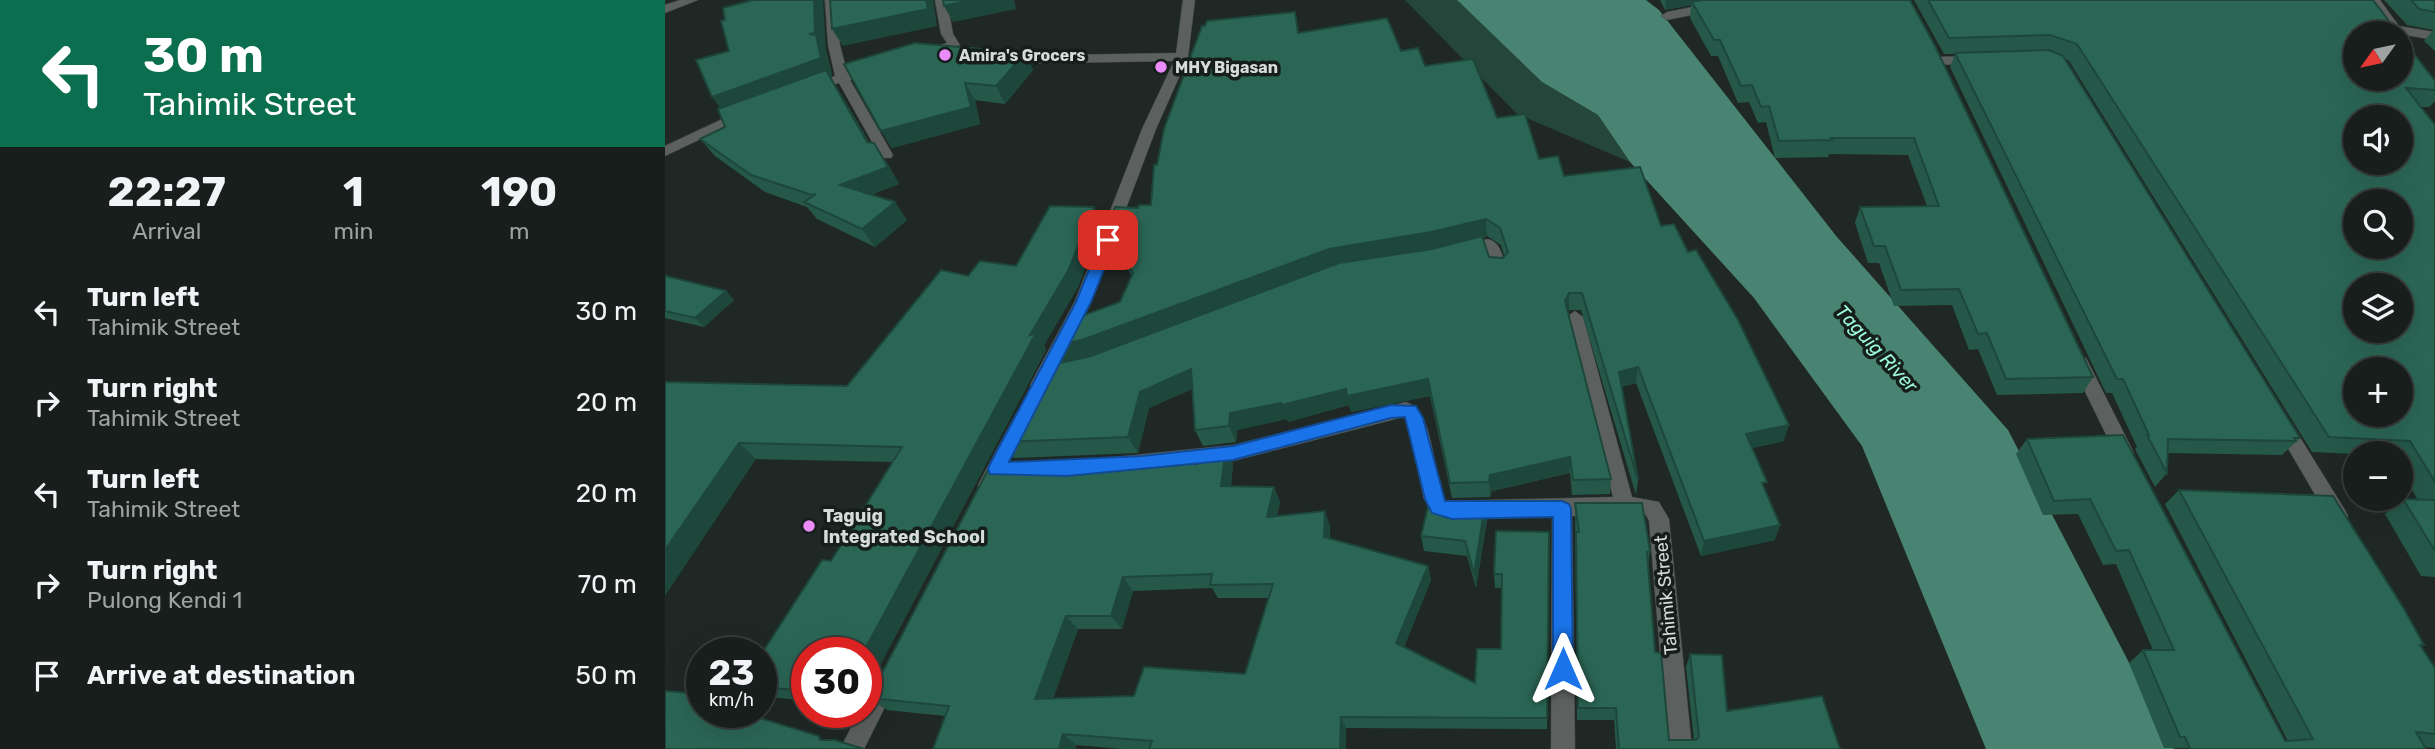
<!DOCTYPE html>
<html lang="en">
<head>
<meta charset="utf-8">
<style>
	:root { --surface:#171e1c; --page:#242b29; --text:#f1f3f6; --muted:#9ea2a3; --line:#363c3b }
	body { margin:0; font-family:Rubik,sans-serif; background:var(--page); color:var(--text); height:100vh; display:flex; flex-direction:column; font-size:26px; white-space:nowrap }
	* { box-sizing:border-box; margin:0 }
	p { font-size:23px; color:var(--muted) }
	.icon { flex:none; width:38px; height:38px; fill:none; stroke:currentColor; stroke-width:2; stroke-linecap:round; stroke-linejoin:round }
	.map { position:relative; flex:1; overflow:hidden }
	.panel { display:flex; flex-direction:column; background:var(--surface); width:665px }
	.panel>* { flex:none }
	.banner { background:#0b6e4f; color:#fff; overflow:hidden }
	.needle { width:46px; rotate:237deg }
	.tools { position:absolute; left:1678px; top:21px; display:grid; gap:14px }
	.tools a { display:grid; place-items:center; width:70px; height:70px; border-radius:50%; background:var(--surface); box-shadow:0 7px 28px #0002,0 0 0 2px var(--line); font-size:35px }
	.speed { position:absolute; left:21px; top:637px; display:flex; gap:14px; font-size:35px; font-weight:700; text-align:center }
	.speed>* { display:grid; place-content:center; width:91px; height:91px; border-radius:50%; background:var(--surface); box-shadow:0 7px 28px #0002,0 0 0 2px var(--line); line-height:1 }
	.speed small { font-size:18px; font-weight:400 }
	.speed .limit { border:10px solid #d22; background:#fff; color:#111 }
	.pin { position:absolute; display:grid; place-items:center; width:60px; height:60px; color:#fff; margin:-30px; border-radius:14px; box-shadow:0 4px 10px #0006 }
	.me { position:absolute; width:77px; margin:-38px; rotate:0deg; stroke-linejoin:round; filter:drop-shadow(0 0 5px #0008) }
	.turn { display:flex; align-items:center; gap:24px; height:147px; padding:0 28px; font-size:32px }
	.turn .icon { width:91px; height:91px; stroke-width:2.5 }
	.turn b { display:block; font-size:49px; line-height:60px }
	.eta { display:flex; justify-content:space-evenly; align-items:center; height:119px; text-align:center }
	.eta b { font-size:42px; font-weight:700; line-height:49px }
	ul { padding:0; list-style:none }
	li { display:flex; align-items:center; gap:21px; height:91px; padding:0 28px }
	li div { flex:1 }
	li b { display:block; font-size:26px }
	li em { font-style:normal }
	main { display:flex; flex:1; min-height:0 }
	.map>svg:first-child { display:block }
	.green { fill:#24463b }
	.water { fill:#498371 }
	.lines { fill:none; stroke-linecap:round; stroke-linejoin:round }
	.minor-casing { stroke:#3c4542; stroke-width:1 }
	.minor { fill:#5c605f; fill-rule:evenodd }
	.wall { fill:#255849; fill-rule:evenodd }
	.shaded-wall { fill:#1e473c }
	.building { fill:#2b6655; stroke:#1e473c; stroke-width:2; fill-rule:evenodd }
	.route { fill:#1a73e8; stroke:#114b97; stroke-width:2 }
	.poi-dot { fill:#ec8cfb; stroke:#161e1b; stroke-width:2.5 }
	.labels { text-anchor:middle; stroke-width:7; stroke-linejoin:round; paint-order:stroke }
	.far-poi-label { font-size:16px; font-weight:bold; fill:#d6dcda; stroke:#161e1b; text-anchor:start }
	.poi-label { font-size:18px; font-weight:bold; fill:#d6dcda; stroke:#161e1b; text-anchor:start }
	.street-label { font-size:18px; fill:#d6dcda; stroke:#161e1b }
	.water-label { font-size:19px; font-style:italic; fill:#9df9dc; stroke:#161e1b }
</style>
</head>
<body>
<main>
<section class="panel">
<div class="banner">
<div class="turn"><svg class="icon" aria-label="left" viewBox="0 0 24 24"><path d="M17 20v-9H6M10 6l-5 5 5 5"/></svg><div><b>30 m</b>Tahimik Street</div></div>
</div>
<div class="eta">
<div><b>22:27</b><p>Arrival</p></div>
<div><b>1</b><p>min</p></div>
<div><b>190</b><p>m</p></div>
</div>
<ul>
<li><svg class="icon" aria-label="left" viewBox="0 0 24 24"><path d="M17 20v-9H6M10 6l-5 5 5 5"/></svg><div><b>Turn left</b><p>Tahimik Street</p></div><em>30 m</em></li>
<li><svg class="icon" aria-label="right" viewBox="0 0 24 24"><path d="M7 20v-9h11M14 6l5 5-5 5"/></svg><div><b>Turn right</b><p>Tahimik Street</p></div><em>20 m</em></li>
<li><svg class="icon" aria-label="left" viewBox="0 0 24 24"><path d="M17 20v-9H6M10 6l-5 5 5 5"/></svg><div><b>Turn left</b><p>Tahimik Street</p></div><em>20 m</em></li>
<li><svg class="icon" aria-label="right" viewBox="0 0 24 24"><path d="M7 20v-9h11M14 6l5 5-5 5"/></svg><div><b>Turn right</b><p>Pulong Kendi 1</p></div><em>70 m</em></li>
<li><svg class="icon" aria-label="arrive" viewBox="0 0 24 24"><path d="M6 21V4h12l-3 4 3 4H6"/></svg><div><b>Arrive at destination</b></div><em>50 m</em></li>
</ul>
</section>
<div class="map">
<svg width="1770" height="749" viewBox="0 0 1770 749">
	<rect width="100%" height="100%" fill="#1f2825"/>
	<path class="green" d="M740 0H792L877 82 933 115 965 162 852 114Z"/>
	<path class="water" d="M792 0H981L994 10 1172 237 1343 430 1509 749H1321L1197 446 1089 298 965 162 933 115 877 82Z"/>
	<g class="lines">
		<g class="minor-casing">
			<path id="minor" d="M15 0H33L0 13V5Z
				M160 0H172L175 45 182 72 207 65 214 69 185 80 228 155 226 158H216L174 83 147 91 140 87 170 76 163 45Z
				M270 0H282L288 34 295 45 261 57 256 56V50L282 43 276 34Z
				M518 0H530L523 57 491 129 426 301 380 390H368L365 385 410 301 477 129 509 61 339 64 333 60 339 56 511 53Z
				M1063 0H1087L1081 4 1002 20 996 16 1002 12Z
				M1703 0H1715L1734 26 1770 32V40L1727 33Z
				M1311 56 1316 57V63L1273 65 1267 61 1273 57Z
				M79 109 84 110V116L0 156V146Z
				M823 239C836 242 837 256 841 268L839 272H827L820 250 799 255 791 250 793 246Z
				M910 311 918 317 967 497 994 502 1004 519 1027 749H1003L984 521 981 515 907 516 910 749H886L887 516 787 519 767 513 759 499 742 421 738 417 568 461 450 473 443 471 441 465 443 459 450 457 568 445 741 402C771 412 766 475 781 501L948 497 902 317Z
				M1415 356 1421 358 1467 449 1469 454 1467 459 1460 462 1453 459 1406 363 1409 358Z
				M1617 416 1623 418 1680 510 1683 516 1680 522 1673 525 1666 522 1611 428 1608 423 1611 418Z
				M352 421 358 423 361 428 330 491 323 493 316 491 313 485 316 479 346 423Z
				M222 670 230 673 233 681 199 749H175L194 712H201V698L214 673Z"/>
		</g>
		<use href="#minor" class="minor"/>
	</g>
	<path class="wall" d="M995 0H1245L1428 377 1418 393 1332 395 1313 349 1304 350 1287 305 1229 306 1214 263H1203L1190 223 1195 207 1262 206 1243 155 1164 154 1163 157 1110 158 1101 122 1093 123 1084 102 1073 103 1053 56H1046L1025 18 1026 5 1000 10Z
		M1249 0H1708L1770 81V101L1764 107H1756L1770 125V577L1756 576 1720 514 1738 499 1753 500 1736 472V453H1690V454L1647 452 1404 61 1400 59 1635 438 1617 455 1503 453 1502 473 1490 487 1470 449 1472 447 1447 393H1441L1285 67 1290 54H1279Z
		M1719 0H1770V51L1759 41 1768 30 1742 25Z
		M60 20 161 50 167 75 165 76 204 142 221 161 234 184 206 195 242 220 210 247 152 219 142 207 100 192 50 156 35 139 60 127 56 108 47 97 64 51Z
		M634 33 736 51 760 66 832 118 874 159 899 176 996 226 1023 252 1119 441 1087 448 1100 489 1110 540 1036 556 971 383 957 387 973 480 971 495 916 310H904L903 312 946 479 945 494 907 495 905 473 827 491 825 497 787 498 765 396 686 412 684 405 623 422 622 419 572 430 571 442 538 446 530 430 527 389 484 408 473 453 349 458 337 442 398 362 388 346 455 302 467 276 449 248 441 231 473 208 486 205 492 165ZM822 236 836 245 839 256 838 258 824 257 818 238Z
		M360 53 368 70 340 104 310 100 315 124 227 148 216 131 179 64Z
		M429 207 437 224 413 287 379 345 381 350 201 692V653H142V701L96 696V655L166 561 228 462 91 459 0 382 182 386 303 276 351 266Z
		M0 276 61 291 69 300 39 327 0 318Z
		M1458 435 1620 741H1623L1500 504 1514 490 1759 645 1756 646 1770 668V748L1759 747 1761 749 1499 748 1464 663 1478 650H1488L1451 564 1438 565 1413 514 1378 515 1351 454 1362 439Z
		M561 448 568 464 566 486 609 487 615 502 612 516 665 526V538L763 566 766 580 739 647 810 683 836 649 837 588H830L829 574 884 532 882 729 681 728V749H459L411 745 410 749H268L280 716 222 710 204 698 458 459 461 464H532ZM547 588 553 598H604L580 674 469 696 388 698 413 629H457L468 591Z
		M910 503 985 551 983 565 990 652 1004 740H1029L1021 667 1025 654 1062 711 1175 749H951L949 720H912Z
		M820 505 822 521 811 588 802 556 759 551 756 536Z"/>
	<path class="shaded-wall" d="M149 0H158L161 50 167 75 165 76 214 159 61 115 47 97Z
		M261 0H268L272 26 178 46 167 29Z
		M305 0H349L351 9 288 22 279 6Z
		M1001 0H1050L1027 2 1026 5 1000 10Z
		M360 53 368 70 340 104 331 86Z
		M300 83 310 100 315 124 227 148 216 131Z
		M209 143 221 161 234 184 187 202 175 185Z
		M230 202 242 220 210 247 197 229Z
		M429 207 437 224 413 287 379 345 381 350 201 692V653H198L365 335Z
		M821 219 822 236 768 249 426 356 398 362 388 346 664 249Z
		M61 291 69 300 39 327 30 318Z
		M904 293V310L899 318 900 301Z
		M973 367 971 383 953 388 954 372Z
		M526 369 534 386 484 408 473 453 463 437 475 392Z
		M763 379 765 396 686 412 684 405 623 422 622 419 572 430 571 442 564 426 565 413 681 389Z
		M1124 425 1119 441 1077 450 1081 434Z
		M74 443 91 459 0 596V550Z
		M561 448 568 464 564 501 556 486Z
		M905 457V473L827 491 825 497 824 482 825 475Z
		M609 487 615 502 609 531 602 517Z
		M820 505 822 521 811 588 809 574Z
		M660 511 665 526 664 551 659 537Z
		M1115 525 1110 540 1036 556 1039 541Z
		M763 566 766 580 735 656 731 643Z
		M458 577 468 591 457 629 446 616Z
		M401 616 413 629 384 711 370 699Z
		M676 717 681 728V749H675Z
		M398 734 411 745 410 749H394Z"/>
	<path class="building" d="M88 0H149L150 33 144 34 151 35 156 58 47 97 31 60 64 51 56 21 60 20 58 8Z
		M165 0H261L263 9 167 29Z
		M278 0H305L279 6Z
		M1037 0H1245L1270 46 1428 377 1341 379 1322 333 1313 334 1294 289 1236 290 1220 246H1209L1195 207 1274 206 1249 138H1166L1167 140 1114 141 1104 106 1096 107 1087 85 1076 86 1055 40H1049L1027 2Z
		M1263 0H1708L1733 33H1690V79H1736V37L1770 81V90L1741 88 1770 125V482L1745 441 1664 437 1412 44 1385 35 1284 38ZM1690 117H1736V163H1690ZM1690 201H1736V247H1690ZM1690 285H1736V331H1690ZM1690 369H1736V415H1690Z
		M1746 0H1770V12L1754 9Z
		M630 12 633 33 722 18 736 51 753 48 760 66 808 59 832 118 860 114 874 159 893 156 899 176 975 167 996 226 1009 224 1023 252 1031 250 1073 320 1124 425 1081 434 1102 482 1097 483 1115 525 1039 541 973 367 954 372 973 480 917 293H904L900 301 946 479 908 480 905 457 825 475 824 482 785 483 763 379 682 396 681 389 617 405 616 403 565 413 564 426 530 430 526 369 475 392 463 437 337 442 377 367 426 356 674 263 767 249 817 236 824 257 838 258 843 252 835 228 821 219 766 232 664 249 417 340 388 346 400 322 455 302 468 273 441 231 450 207 473 208 474 205H486L489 165H492L499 129 537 26H540L542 21Z
		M250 43 360 53 331 86 300 83 306 107 216 131 179 64Z
		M1384 50 1398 56 1635 438H1629L1631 441 1503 439 1502 473 1482 435H1484L1458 379H1452L1290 53Z
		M161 70 202 142 209 143 223 167 175 185 230 202 197 229 139 202 151 194 147 195 86 175 35 139 60 127 53 109Z
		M385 206 429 207 403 271 365 335 371 333 198 653H142V691L96 687V655L157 560 166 561 237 447 74 443 0 550V382L182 386 276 270 303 276 315 261 351 266Z
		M0 276H1L61 291 30 318 0 311Z
		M1458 435 1620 741 1648 739 1514 490 1668 496 1739 609 1759 645H1755L1770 668V734L1751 732 1761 749H1525L1520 737H1515L1478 650H1509L1464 550 1451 551 1425 499 1389 501 1362 439Z
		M561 448 556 486 609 487 602 517 660 511 659 537 763 566 731 643 810 683 812 649H836L837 574H829L831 531 884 532 882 718 676 717 675 749H484L487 741 398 734 394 749H268L284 706 204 698 326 464 458 459 456 464H532L531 451ZM547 574 545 585 608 584 580 674 479 667 469 696 370 699 401 616H446L458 577Z
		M1738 499 1770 500V551Z
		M910 503H977L985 551 982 552 990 652 996 653 1004 740H1031L1034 737 1025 654 1057 655 1062 711 1157 696 1175 749H954L951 708H913L911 532H914Z
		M820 505 809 574 800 541 756 536 763 507 792 510 791 506Z
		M0 691 35 694 34 700 37 701V712H75L154 736 155 740H170L199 749H0Z"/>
	<path class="route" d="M443 235 451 240 426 302 344 462 477 456 568 446 726 405 751 406 758 418 780 501H897L904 504 906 509 908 669 905 676 898 679 891 676 888 669V517L787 519 767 513 760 499 740 417 726 418 568 460 402 476 325 474 323 469 325 464 411 302 436 240Z"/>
	<g class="poi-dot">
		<circle cx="280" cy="55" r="7"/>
		<circle cx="496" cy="67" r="7"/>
		<circle cx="144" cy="526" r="7"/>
	</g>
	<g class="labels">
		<g class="far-poi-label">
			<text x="294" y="61">Amira's Grocers</text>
			<text x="510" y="73">MHY Bigasan</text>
		</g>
		<g class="poi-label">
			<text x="158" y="522">Taguig<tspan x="158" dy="21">Integrated School</tspan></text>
		</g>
		<g class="street-label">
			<text transform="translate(1001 595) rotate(-95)" y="6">Tahimik Street</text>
		</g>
		<g class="water-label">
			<text transform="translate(1212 348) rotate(47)" y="7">Taguig River</text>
		</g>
	</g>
</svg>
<div class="tools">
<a><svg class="needle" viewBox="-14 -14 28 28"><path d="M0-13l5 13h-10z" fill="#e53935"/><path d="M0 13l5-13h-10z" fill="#9ea2a3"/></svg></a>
<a><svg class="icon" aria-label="sound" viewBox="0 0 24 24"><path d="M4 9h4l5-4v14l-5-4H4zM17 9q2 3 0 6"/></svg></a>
<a><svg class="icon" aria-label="search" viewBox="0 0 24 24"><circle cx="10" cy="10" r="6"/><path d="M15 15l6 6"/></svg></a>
<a><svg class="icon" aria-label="layers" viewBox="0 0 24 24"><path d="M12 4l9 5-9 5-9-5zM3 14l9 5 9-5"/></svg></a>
<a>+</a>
<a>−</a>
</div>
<div class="speed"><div>23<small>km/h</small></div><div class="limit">30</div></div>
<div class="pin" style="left:443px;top:240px;background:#d93025"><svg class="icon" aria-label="arrive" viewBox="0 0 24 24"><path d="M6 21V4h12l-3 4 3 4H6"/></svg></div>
<svg class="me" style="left:898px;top:669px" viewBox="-20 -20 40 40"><path d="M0-17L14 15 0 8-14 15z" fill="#1a73e8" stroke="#fff" stroke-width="4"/></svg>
</div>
</main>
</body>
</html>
